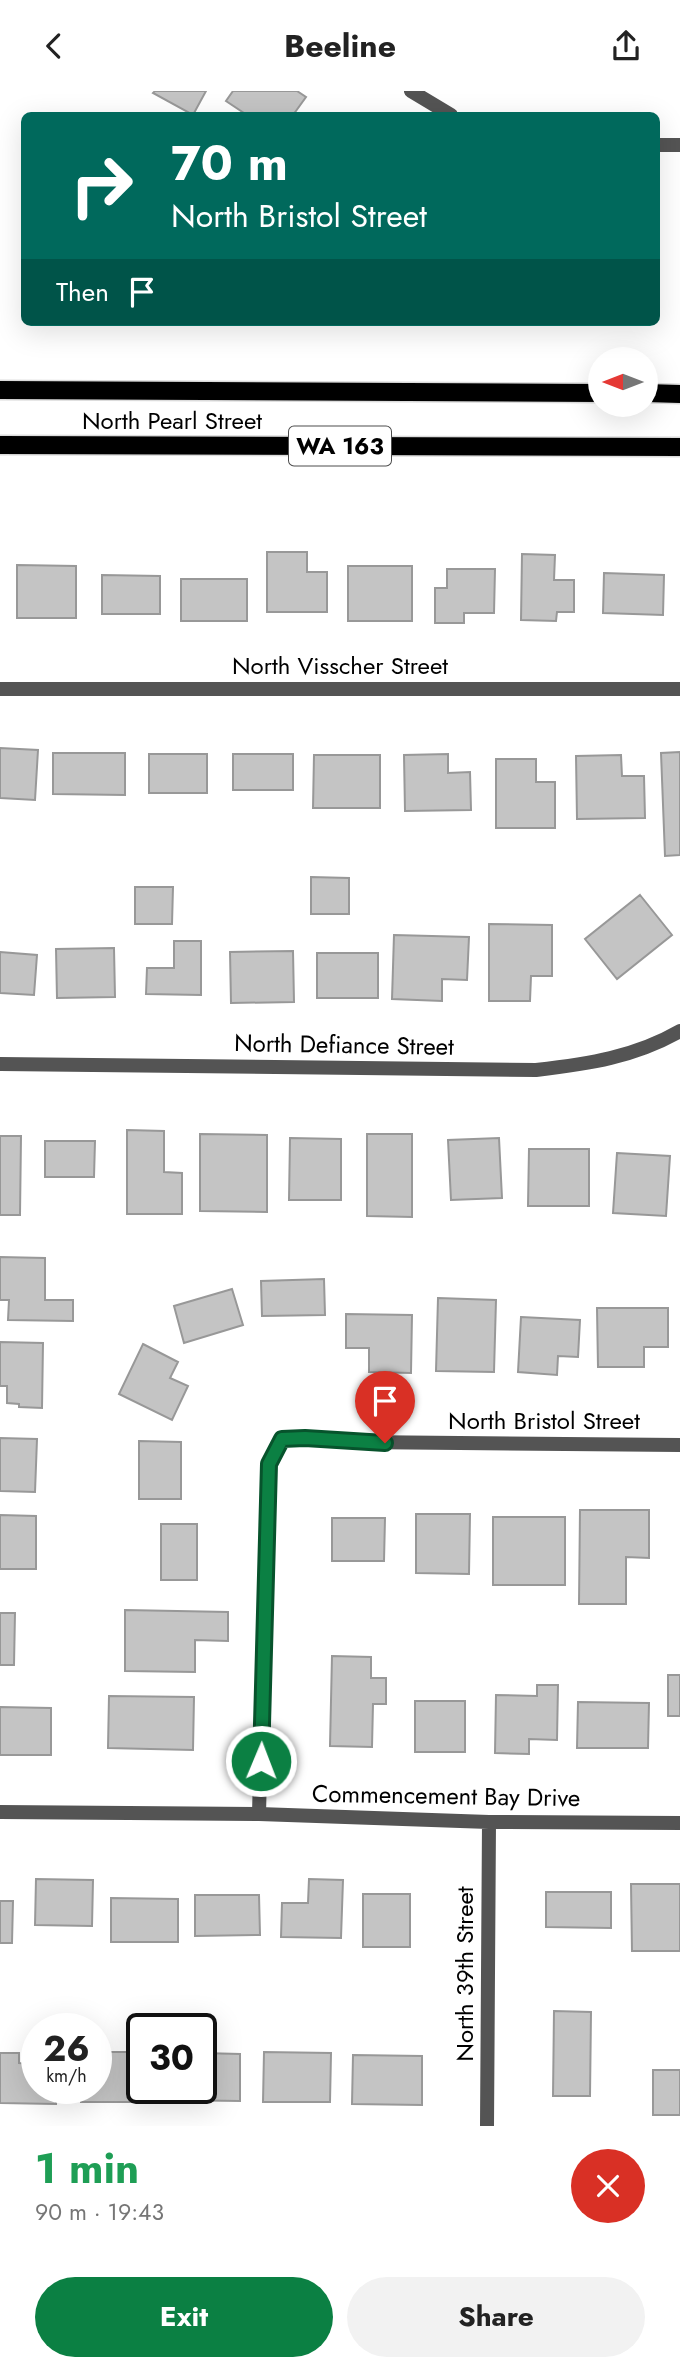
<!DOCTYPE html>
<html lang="en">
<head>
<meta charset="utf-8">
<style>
	:root { --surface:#fff; --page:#f2f2f2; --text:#222; --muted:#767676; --accent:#0b8043 }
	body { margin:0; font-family:Jost,sans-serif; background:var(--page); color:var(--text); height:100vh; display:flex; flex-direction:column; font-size:26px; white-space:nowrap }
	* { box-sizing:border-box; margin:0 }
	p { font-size:23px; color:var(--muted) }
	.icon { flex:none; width:38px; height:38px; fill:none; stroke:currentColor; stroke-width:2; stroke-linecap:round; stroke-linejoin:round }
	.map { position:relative; height:2035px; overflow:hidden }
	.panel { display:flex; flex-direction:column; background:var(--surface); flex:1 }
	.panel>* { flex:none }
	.guide { position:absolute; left:21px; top:21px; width:639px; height:214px; border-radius:10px; box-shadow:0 7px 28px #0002; background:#00695c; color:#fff; overflow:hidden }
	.needle { width:46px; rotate:270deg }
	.buttons { position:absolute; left:588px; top:256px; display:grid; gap:14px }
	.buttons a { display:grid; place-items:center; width:70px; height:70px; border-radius:50%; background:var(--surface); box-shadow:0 7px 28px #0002; font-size:35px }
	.speed { position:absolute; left:21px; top:1922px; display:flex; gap:14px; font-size:35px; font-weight:700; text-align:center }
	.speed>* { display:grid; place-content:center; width:91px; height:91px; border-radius:50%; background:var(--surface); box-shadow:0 7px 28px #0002; line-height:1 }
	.speed small { font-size:18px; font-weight:400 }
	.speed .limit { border:4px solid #111; border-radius:10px; background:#fff; color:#111 }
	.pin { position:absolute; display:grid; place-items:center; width:60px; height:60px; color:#fff; margin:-72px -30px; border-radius:50% 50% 50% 0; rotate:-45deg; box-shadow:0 0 7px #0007 }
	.pin .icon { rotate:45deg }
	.me { position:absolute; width:77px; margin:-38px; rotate:1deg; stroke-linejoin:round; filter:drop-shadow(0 0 5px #0008) }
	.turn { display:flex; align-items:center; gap:24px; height:147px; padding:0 35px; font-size:32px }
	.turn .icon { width:91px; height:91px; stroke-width:2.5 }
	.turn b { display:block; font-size:49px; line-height:60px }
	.then { display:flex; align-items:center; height:66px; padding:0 35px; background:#0003; gap:14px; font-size:26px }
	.round { display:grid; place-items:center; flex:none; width:74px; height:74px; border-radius:37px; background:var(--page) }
	.summary { display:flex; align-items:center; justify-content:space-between; height:119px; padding:0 35px }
	h1 { font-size:42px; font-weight:700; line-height:52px; color:#1e9e55 }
	.cta { display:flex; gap:14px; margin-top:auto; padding:14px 35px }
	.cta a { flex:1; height:80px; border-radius:42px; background:var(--accent); color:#fff; font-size:28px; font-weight:700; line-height:80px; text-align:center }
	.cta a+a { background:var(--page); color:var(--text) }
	header { display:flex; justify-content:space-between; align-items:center; height:91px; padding:0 35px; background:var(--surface); font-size:32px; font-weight:700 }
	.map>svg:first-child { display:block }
	.building { fill:#c4c4c4; stroke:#989898; stroke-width:2 }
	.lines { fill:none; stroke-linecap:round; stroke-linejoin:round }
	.primary-casing { stroke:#dbdbdb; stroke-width:21 }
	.street { stroke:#545454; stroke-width:14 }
	.primary { stroke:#000; stroke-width:18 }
	.route-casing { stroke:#07532c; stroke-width:18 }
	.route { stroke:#0b8043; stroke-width:12 }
	.labels { text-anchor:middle; stroke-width:6; stroke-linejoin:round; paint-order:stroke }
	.shield { fill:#fff; stroke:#4c4c4c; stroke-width:2 }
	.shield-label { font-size:23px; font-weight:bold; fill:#000 }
	.street-label { font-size:24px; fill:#000; stroke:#fff }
</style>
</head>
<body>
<header><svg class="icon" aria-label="back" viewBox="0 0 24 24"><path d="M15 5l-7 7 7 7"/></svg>Beeline<svg class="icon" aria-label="share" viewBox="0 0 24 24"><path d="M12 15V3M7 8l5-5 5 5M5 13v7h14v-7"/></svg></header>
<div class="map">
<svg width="680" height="2035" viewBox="0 0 680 2035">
	<rect width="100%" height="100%" fill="#fff"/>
	<path class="building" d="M155 0H206L193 24 153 2Z
		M233 0H297L306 6 293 24H247L226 10Z
		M267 461H307V481H327V521H267Z
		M522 463 555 464 554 489H574V521H557L556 530 521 529Z
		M17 474 76 475V527H17Z
		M348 475H412V530H348Z
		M447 478H495L494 522H464V532H435V497H447Z
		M604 482 664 484 663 524 603 522Z
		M102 484 160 485V523H102Z
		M181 488H247V530H181Z
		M0 657 38 659 35 709 0 707Z
		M680 661V764L665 765 661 662Z
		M53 662H125V704L53 703Z
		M149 663H207V702H149Z
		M233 663H293V699H233Z
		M448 663V682L470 681 471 719 405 720 404 664Z
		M314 664H380V717H313Z
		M621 664 622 685H644L645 727 577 728 576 665Z
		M496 668H536V691H555V737H496Z
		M311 786 349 787V823H311Z
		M135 796H173L172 833H135Z
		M640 804 672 844 617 888 585 848Z
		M489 833 552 834V885H531L530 910H489Z
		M394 844 469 846 467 889 442 888V910L392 908Z
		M174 850H201V904L146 903 147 877H174Z
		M114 857 115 906 57 907 56 858Z
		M293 860 294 911 231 912 230 861Z
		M0 861 37 864 34 904 0 902Z
		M317 862H378V907H317Z
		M127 1039 164 1040V1081L182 1082V1123H127Z
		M200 1043 267 1044V1121L200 1120Z
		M367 1043H412V1126L367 1125Z
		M0 1045H21L20 1124H0Z
		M290 1047 341 1048V1109H289Z
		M499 1047 502 1107 451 1109 448 1049Z
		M45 1050H95L94 1086H45Z
		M529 1058H589V1115H528Z
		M617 1062 670 1065 666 1125 613 1122Z
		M0 1166 45 1167V1209H73V1230L8 1229 9 1209H0Z
		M324 1188 325 1224 262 1225 261 1190Z
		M232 1198 243 1234 184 1252 174 1215Z
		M438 1207 496 1209 494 1281 436 1280Z
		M597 1217H668V1256H644V1276H598Z
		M346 1223 412 1224 411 1282 369 1281V1257H346Z
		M521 1226 580 1229 578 1266 558 1265 557 1284 518 1281Z
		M0 1251 43 1252 42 1317 19 1316V1313L7 1312V1295H0Z
		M143 1253 178 1271 170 1287 188 1295 172 1329 119 1303Z
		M0 1347 37 1348 35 1401 0 1400Z
		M139 1350 181 1351V1408H139Z
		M580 1419H649V1467L626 1466V1513H579Z
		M416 1423H470L469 1483 416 1482Z
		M0 1424 36 1425V1478H0Z
		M493 1426H565V1494H493Z
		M332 1427H385L384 1470H332Z
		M161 1433H197V1489H161Z
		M125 1519 228 1521V1550L195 1549V1581L125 1580Z
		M0 1522H15L14 1574H0Z
		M332 1565 371 1566V1587H386V1613H373L372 1656 330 1655Z
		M668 1584H680V1625H668Z
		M537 1594H558L557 1649 529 1648V1663L495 1662 496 1604 537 1605Z
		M109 1605 194 1606 193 1659 108 1657Z
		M415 1610H465V1661H415Z
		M578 1611 649 1612 648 1657H577Z
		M0 1616 51 1617V1664H0Z
		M36 1788 93 1789 92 1835 35 1834Z
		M309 1788 343 1789 341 1847 281 1846 282 1812H308Z
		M631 1793H680V1860H632Z
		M546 1801H611V1837L546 1836Z
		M363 1803H410V1856H363Z
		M195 1804H259L260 1844 195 1845Z
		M111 1807 178 1808V1851H111Z
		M0 1810H13L12 1852H0Z
		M554 1920 591 1921 590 2005H553Z
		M96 1961H142V1997H148L147 2011H81V1997H96Z
		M264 1961 331 1962 330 2011H263Z
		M0 1962H19V1972L37 1973V1997H56V2013L0 2012Z
		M201 1962 240 1963V2010L167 2009V1997H201Z
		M353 1964 422 1965V2014L352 2013Z
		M653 1979H680V2024H653Z"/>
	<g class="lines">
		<g class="primary-casing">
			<path id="primary" d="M0 299 600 302
				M646 302 680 303
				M0 354 680 356"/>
		</g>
		<path class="street" d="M411 0 451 24
			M656 54H680
			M0 598H680
			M0 973 536 979C588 973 635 966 680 940
			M0 1721 259 1723 489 1731 680 1732
			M259 1723 267 1404 269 1373 282 1348 305 1347 358 1351 680 1354
			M487 2035 489 1731"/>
		<use href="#primary" class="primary"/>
	</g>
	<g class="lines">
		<g class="route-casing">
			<path id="route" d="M261 1670 269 1373 282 1348 305 1347 385 1352"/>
		</g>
		<use href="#route" class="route"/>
	</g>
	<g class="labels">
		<rect class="shield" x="289" y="335.5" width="102" height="39" rx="5"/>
		<g class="shield-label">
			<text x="340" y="363">WA 163</text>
		</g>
		<g class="street-label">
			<text x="172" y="338">North Pearl Street</text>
			<text x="340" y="583">North Visscher Street</text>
			<text transform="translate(344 954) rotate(1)" y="8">North Defiance Street</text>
			<text x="544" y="1338">North Bristol Street</text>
			<text transform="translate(446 1705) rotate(1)" y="8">Commencement Bay Drive</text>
			<text transform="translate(465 1883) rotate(-90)" y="8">North 39th Street</text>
		</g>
	</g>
</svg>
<div class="buttons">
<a><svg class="needle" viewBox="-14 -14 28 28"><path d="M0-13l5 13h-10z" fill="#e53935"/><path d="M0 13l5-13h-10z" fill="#767676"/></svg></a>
</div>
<div class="speed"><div>26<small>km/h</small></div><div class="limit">30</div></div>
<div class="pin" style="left:385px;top:1352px;background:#d93025"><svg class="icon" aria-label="arrive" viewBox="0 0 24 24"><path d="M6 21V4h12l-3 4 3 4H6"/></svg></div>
<svg class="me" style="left:261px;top:1670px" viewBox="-20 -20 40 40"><circle r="17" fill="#0b8043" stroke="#fff" stroke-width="3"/><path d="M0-11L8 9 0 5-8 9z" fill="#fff"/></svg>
<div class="guide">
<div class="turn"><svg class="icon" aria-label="right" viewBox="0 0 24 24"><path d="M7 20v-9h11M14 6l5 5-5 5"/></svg><div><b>70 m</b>North Bristol Street</div></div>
<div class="then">Then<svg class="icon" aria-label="arrive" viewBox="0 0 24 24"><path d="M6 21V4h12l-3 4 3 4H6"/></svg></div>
</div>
</div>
<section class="panel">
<div class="summary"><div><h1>1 min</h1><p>90 m · 19:43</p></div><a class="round" style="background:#d93025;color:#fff"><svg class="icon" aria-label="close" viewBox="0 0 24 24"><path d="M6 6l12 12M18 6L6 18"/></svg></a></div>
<div class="cta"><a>Exit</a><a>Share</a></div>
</section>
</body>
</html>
